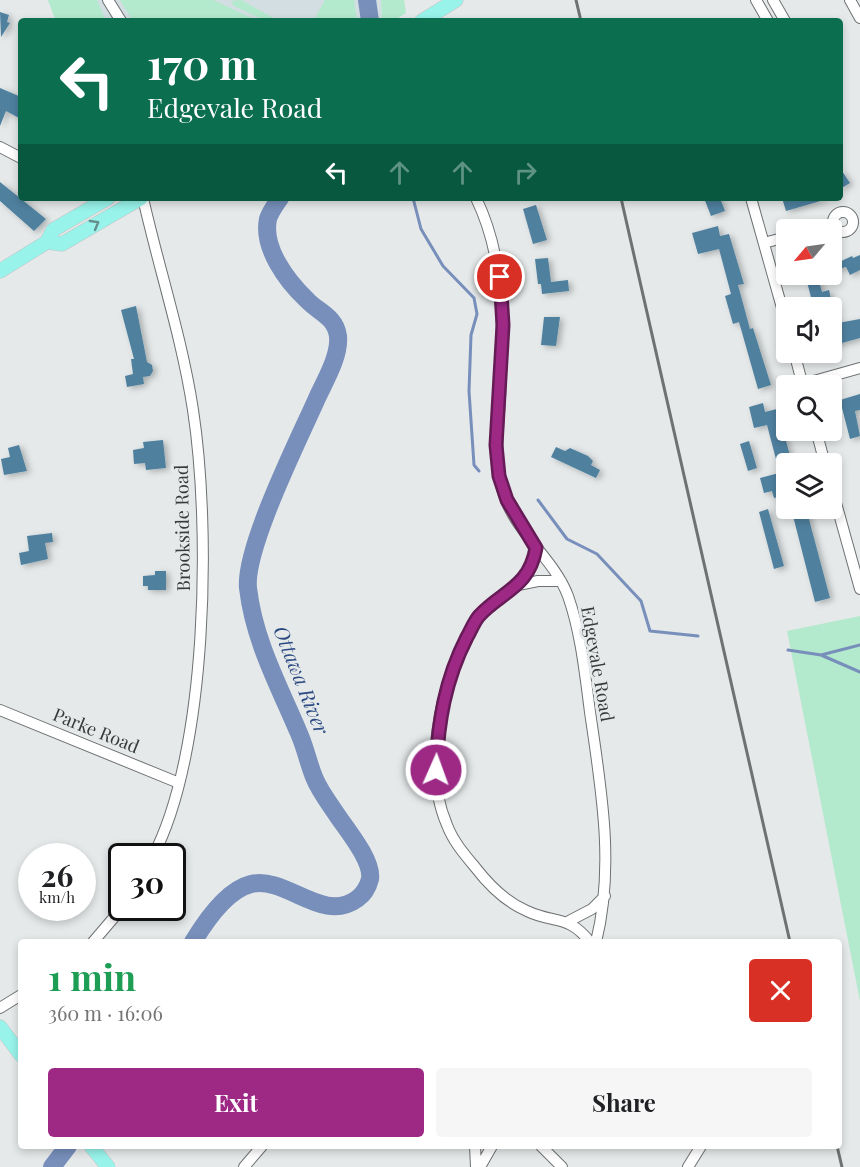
<!DOCTYPE html>
<html lang="en">
<head>
<meta charset="utf-8">
<style>
	:root { --surface:#fff; --page:#f6f6f6; --text:#202124; --muted:#757577; --accent:#9d2985 }
	body { margin:0; font-family:"Playfair Display",serif; background:var(--page); color:var(--text); height:100vh; display:flex; flex-direction:column; font-size:22px; white-space:nowrap }
	* { box-sizing:border-box; margin:0 }
	p { font-size:20px; color:var(--muted) }
	.icon { flex:none; width:33px; height:33px; fill:none; stroke:currentColor; stroke-width:2; stroke-linecap:round; stroke-linejoin:round }
	.map { position:relative; flex:1; overflow:hidden }
	.drawer { position:absolute; left:18px; top:939px; width:824px; height:210px; display:flex; flex-direction:column; background:var(--surface); border-radius:6px; box-shadow:0 3px 9px #0003 }
	.drawer>* { flex:none }
	.top-card { position:absolute; left:18px; top:18px; width:825px; height:183px; border-radius:6px; box-shadow:0 3px 9px #0003; background:#0b6e4f; color:#fff; overflow:hidden }
	.needle { width:39px; rotate:241deg }
	.fabs { position:absolute; left:776px; top:219px; display:grid; gap:12px }
	.fabs a { display:grid; place-items:center; width:66px; height:66px; border-radius:6px; background:var(--surface); box-shadow:0 3px 9px #0003; font-size:30px }
	.speed { position:absolute; left:18px; top:843px; display:flex; gap:12px; font-size:30px; font-weight:700; text-align:center }
	.speed>* { display:grid; place-content:center; width:78px; height:78px; border-radius:50%; background:var(--surface); box-shadow:0 3px 9px #0003; line-height:1 }
	.speed small { font-size:15px; font-weight:400 }
	.speed .limit { border:3px solid #111; border-radius:9px; background:#fff; color:#111 }
	.pin { position:absolute; display:grid; place-items:center; width:51px; height:51px; color:#fff; margin:-26px; border:3px solid #fff; border-radius:50%; box-shadow:0 2px 6px #0007 }
	.me { position:absolute; width:66px; margin:-33px; rotate:2deg; stroke-linejoin:round; filter:drop-shadow(0 0 4px #0008) }
	.turn { display:flex; align-items:center; gap:21px; height:126px; padding:0 30px; font-size:27px }
	.turn .icon { width:78px; height:78px; stroke-width:2.5 }
	.turn b { display:block; font-size:42px; line-height:51px }
	.lanes { display:flex; align-items:center; height:57px; padding:0 30px; background:#0003; justify-content:center; gap:30px; direction:ltr }
	.lanes .off { opacity:.35 }
	.round { display:grid; place-items:center; flex:none; width:63px; height:63px; border-radius:6px; background:var(--page) }
	.head { display:flex; align-items:center; justify-content:space-between; height:102px; padding:0 30px }
	h1 { font-size:36px; font-weight:700; line-height:45px; color:#1e9e55 }
	.cta { display:flex; gap:12px; margin-top:auto; padding:12px 30px }
	.cta a { flex:1; height:69px; border-radius:6px; background:var(--accent); color:#fff; font-size:24px; font-weight:700; line-height:69px; text-align:center }
	.cta a+a { background:var(--page); color:var(--text) }
	.map>svg:first-child { display:block }
	.built { fill:#d2dee1 }
	.green { fill:#b3e9cc }
	.lines { fill:none; stroke-linecap:round; stroke-linejoin:round }
	.stream { stroke:#778fba; stroke-width:3 }
	.river { stroke:#778fba; stroke-width:18 }
	.building { fill:#4f819f; filter:url(#shadow) }
	.minor-casing { stroke:#6e7172; stroke-width:12 }
	.major-casing { stroke:#c4c4c4; stroke-width:15 }
	.minor { stroke:#fff; stroke-width:10 }
	.major { stroke:#98f4eb; stroke-width:14 }
	.rail { stroke:#6f7172; stroke-width:3 }
	.oneway { stroke:#648e8a }
	.route-casing { stroke:#661b56; stroke-width:15 }
	.route { stroke:#9d2985; stroke-width:10 }
	.labels { text-anchor:middle; stroke-width:6; stroke-linejoin:round; paint-order:stroke }
	.street-label { font-size:18px; fill:#393a3b; stroke:#e5e9ea }
	.water-label { font-size:20px; font-style:italic; fill:#2c4a82; stroke:#e5e9ea }
</style>
</head>
<body>
<div class="map">
<svg width="860" height="1167" viewBox="0 0 860 1167">
	<defs>
		<filter id="shadow"><feDropShadow dx="3.5" dy="2" stdDeviation="3" flood-color="#0004"/></filter>
	</defs>
	<rect width="100%" height="100%" fill="#e5e9ea"/>
	<path class="built" d="M48 0H381L382 21H56Z"/>
	<path class="green" d="M48 0H97L106 21H56Z
		M120 0H213L258 21H133Z
		M241 0 279 21H266L234 6 231 1Z
		M325 0H354L357 21 314 20Z
		M381 0H404L406 13 393 21H382Z
		M860 616V1001L787 631Z"/>
	<g class="lines">
		<path class="stream" d="M413 198 421 229 443 266 474 298 477 314 471 335 469 391 474 465 479 471
			M538 500 567 539 597 554 641 601 650 631 698 636
			M788 650 821 655 860 645
			M821 655 860 672"/>
		<path class="river" d="M367 0 370 21
			M193 942C205 922 227 890 251 884 287 876 322 924 357 899 364 894 368 887 370 879 373 861 347 830 337 815 329 803 319 790 314 777 308 762 305 746 298 731 278 684 254 640 248 588 244 548 300 437 318 396 326 379 340 355 338 336 335 316 318 312 307 300 287 281 262 248 268 219 270 212 276 204 280 198
			M52 1167 68 1146"/>
	</g>
	<path class="building" d="M0 12 9 15 7 22 10 23 1 37Z
		M0 88 21 97V119L6 111 0 126Z
		M840 168 850 183 840 189Z
		M0 182 46 219 34 231 0 201Z
		M704 198H720L725 211 711 216Z
		M782 198H824V200L786 211Z
		M536 205 547 240 533 244 523 209Z
		M718 226 720 236 729 234 744 284 738 285 750 329 753 328 771 385 758 389 739 322 733 324 725 296 731 294 719 249 698 254 692 233Z
		M860 255V270L850 275 846 267 831 271V266L852 256 853 258Z
		M548 258 551 282 568 280 569 291 542 294 541 284H538L535 259Z
		M805 274H817L822 292 829 290 833 308 813 305Z
		M136 306 147 362 152 365 153 371 150 376 143 377 144 384 127 387 125 376 133 374 131 359H134L121 310Z
		M831 308H833L838 323 860 319V338L831 346Z
		M544 317H560L556 346 541 345Z
		M860 394V410L855 411 860 436 850 439 840 400Z
		M763 403 765 412 777 409 791 459 777 463 767 425 754 428 749 407Z
		M163 440 166 468 146 470 145 463 134 464 133 450 144 448 143 442Z
		M749 441 757 468 748 471 740 444Z
		M19 445 27 471 4 475 1 459 10 457 8 448Z
		M556 447 565 451 570 448 588 456 593 461 591 465 600 470 596 478 551 457Z
		M783 472 786 495 774 498 772 491 764 493 760 478Z
		M791 508H806L830 598 815 602Z
		M768 509 784 566 774 569 759 512Z
		M52 533 53 542 45 543 48 559 21 565 19 553 29 551 27 536Z
		M155 571H166V590H148V586H143V576L155 575Z"/>
	<g class="lines">
		<g class="minor-casing">
			<path id="minor" d="M108 0 121 21
				M756 0 768 21
				M773 0 785 21
				M850 0 860 18
				M0 147 21 158
				M143 198C159 269 182 338 193 410 211 527 208 751 153 856
				M476 198C507 262 503 330 500 398 498 427 495 455 501 484 509 528 553 556 568 596 581 633 585 674 590 712 601 788 615 866 596 942
				M751 198 786 322
				M833 222a10 10 0 1 1 20 0a10 10 0 1 1-20 0Z
				M815 230 833 224
				M764 243 786 237
				M794 352 803 386
				M803 384 860 368
				M816 430 825 464
				M831 485 860 589
				M536 548C531 575 515 588 494 604 488 609 481 613 477 619 442 673 421 765 447 825 453 841 464 854 475 867 488 884 506 902 527 911 554 924 568 914 590 942
				M518 585 538 581H561
				M0 710 179 783
				M569 921 592 909 605 896
				M93 942 122 908
				M0 1008 21 995
				M475 1146 476 1167
				M541 1146 562 1167
				M244 1167 262 1146
				M480 1167 492 1146
				M688 1167 701 1146"/>
		</g>
		<g class="major-casing">
			<path id="major" d="M422 21 456 0
				M47 242 62 244 141 198
				M0 271 47 242 53 230 108 198
				M0 1027 21 1055
				M91 1146 108 1167"/>
		</g>
		<use href="#minor" class="minor"/>
		<use href="#major" class="major"/>
		<path class="rail" d="M576 0 581 21
			M621 198 790 942
			M837 1146 842 1167"/>
	</g>
	<defs><path id="oneway-chevron" d="M-2-3.5L2.5 0L-2 3.5" fill="none" stroke-width="1.6" stroke-linecap="round" stroke-linejoin="round" transform="scale(1.5)"/></defs>
	<use class="oneway" href="#oneway-chevron" transform="translate(95 224) rotate(-30)"/>
	<g class="lines">
		<g class="route-casing">
			<path id="route" d="M436 770C438 722 445 680 467 637 471 630 474 622 479 616 502 591 529 588 536 548L507 500 499 476 496 445 503 325 500 277"/>
		</g>
		<use href="#route" class="route"/>
	</g>
	<g class="labels">
		<g class="street-label">
			<text transform="translate(183 528) rotate(-91)" y="6">Brookside Road</text>
			<text transform="translate(597 664) rotate(80)" y="6">Edgevale Road</text>
			<text transform="translate(96 731) rotate(22)" y="6">Parke Road</text>
		</g>
		<g class="water-label">
			<text transform="translate(301 680) rotate(68)" y="7">Ottawa River</text>
		</g>
	</g>
</svg>
<div class="fabs">
<a><svg class="needle" viewBox="-14 -14 28 28"><path d="M0-13l5 13h-10z" fill="#e53935"/><path d="M0 13l5-13h-10z" fill="#757577"/></svg></a>
<a><svg class="icon" aria-label="sound" viewBox="0 0 24 24"><path d="M4 9h4l5-4v14l-5-4H4zM17 9q2 3 0 6"/></svg></a>
<a><svg class="icon" aria-label="search" viewBox="0 0 24 24"><circle cx="10" cy="10" r="6"/><path d="M15 15l6 6"/></svg></a>
<a><svg class="icon" aria-label="layers" viewBox="0 0 24 24"><path d="M12 4l9 5-9 5-9-5zM3 14l9 5 9-5"/></svg></a>
</div>
<div class="speed"><div>26<small>km/h</small></div><div class="limit">30</div></div>
<div class="pin" style="left:500px;top:277px;background:#d93025"><svg class="icon" aria-label="arrive" viewBox="0 0 24 24"><path d="M6 21V4h12l-3 4 3 4H6"/></svg></div>
<svg class="me" style="left:436px;top:770px" viewBox="-20 -20 40 40"><circle r="17" fill="#9d2985" stroke="#fff" stroke-width="3"/><path d="M0-11L8 9 0 5-8 9z" fill="#fff"/></svg>
<div class="top-card">
<div class="turn"><svg class="icon" aria-label="left" viewBox="0 0 24 24"><path d="M17 20v-9H6M10 6l-5 5 5 5"/></svg><div><b>170 m</b>Edgevale Road</div></div>
<div class="lanes"><svg class="icon" aria-label="left" viewBox="0 0 24 24"><path d="M17 20v-9H6M10 6l-5 5 5 5"/></svg><svg class="icon off" aria-label="ahead" viewBox="0 0 24 24"><path d="M12 20V5M6 11l6-6 6 6"/></svg><svg class="icon off" aria-label="ahead" viewBox="0 0 24 24"><path d="M12 20V5M6 11l6-6 6 6"/></svg><svg class="icon off" aria-label="right" viewBox="0 0 24 24"><path d="M7 20v-9h11M14 6l5 5-5 5"/></svg></div>
</div>
<section class="drawer">
<div class="head"><div><h1>1 min</h1><p>360 m · 16:06</p></div><a class="round" style="background:#d93025;color:#fff"><svg class="icon" aria-label="close" viewBox="0 0 24 24"><path d="M6 6l12 12M18 6L6 18"/></svg></a></div>
<div class="cta"><a>Exit</a><a>Share</a></div>
</section>
</div>
</body>
</html>
